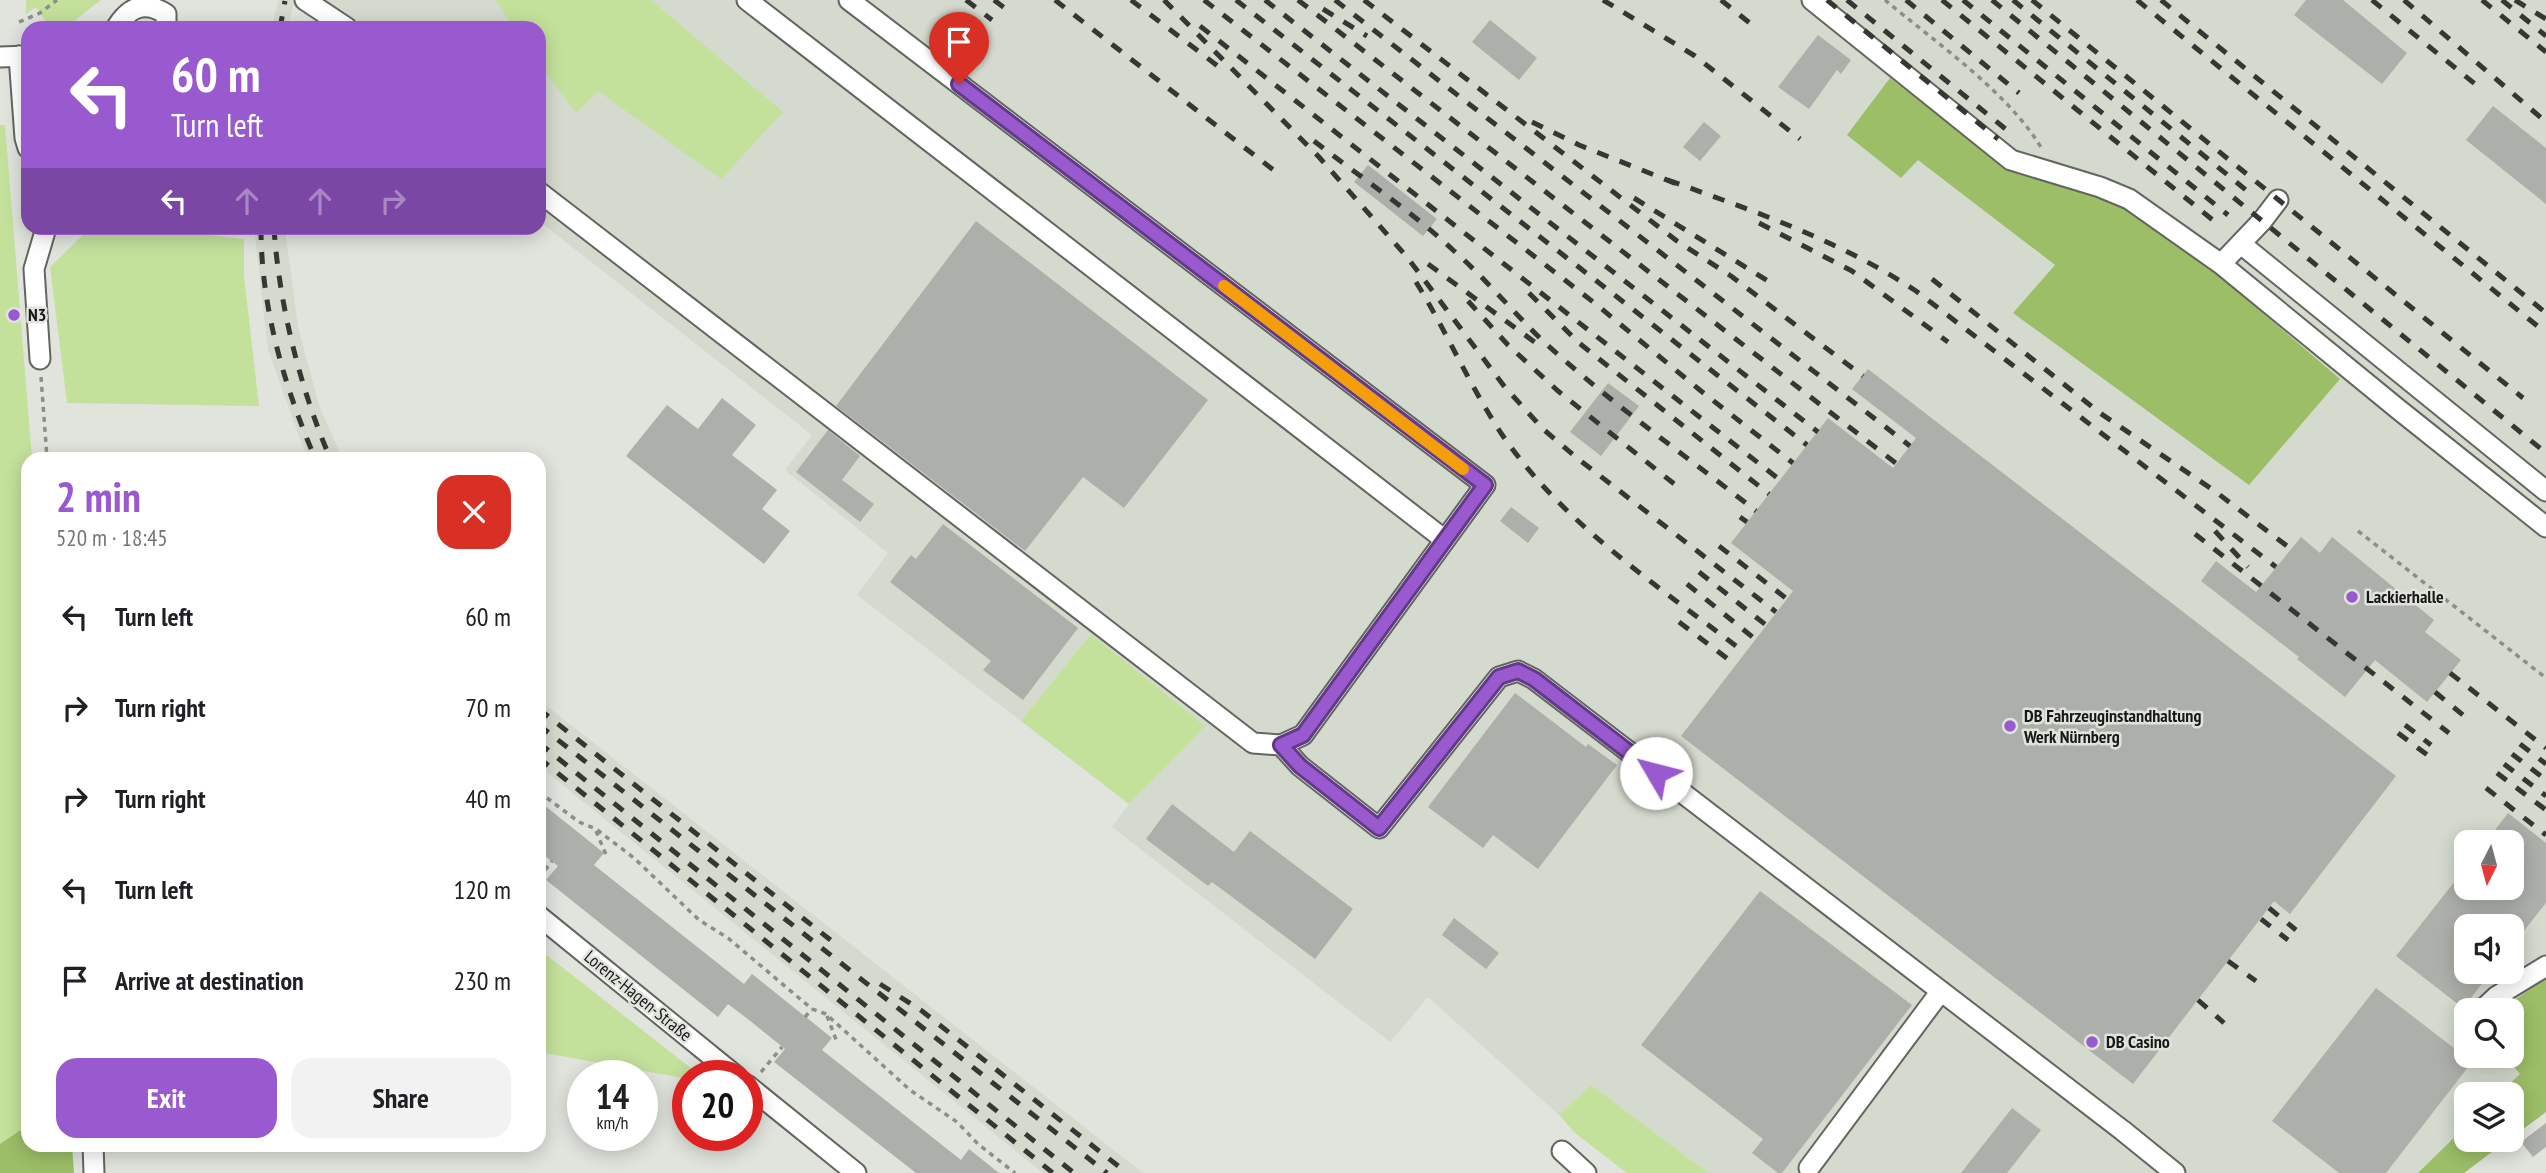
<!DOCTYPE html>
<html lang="en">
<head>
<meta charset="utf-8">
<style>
	:root { --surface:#fff; --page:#f2f2f2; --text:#202124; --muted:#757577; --accent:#9959cf }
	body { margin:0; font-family:"PT Sans Narrow",sans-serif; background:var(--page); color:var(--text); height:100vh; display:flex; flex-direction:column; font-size:26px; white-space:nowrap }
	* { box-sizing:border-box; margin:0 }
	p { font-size:23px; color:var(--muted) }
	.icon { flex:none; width:38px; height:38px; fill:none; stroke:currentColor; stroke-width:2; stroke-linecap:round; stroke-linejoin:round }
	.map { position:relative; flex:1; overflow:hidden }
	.panel { position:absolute; left:21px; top:452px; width:525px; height:700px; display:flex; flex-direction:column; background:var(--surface); border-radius:21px; box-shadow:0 4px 18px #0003 }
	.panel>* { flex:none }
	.banner { position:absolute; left:21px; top:21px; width:525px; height:214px; border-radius:21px; box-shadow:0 4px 18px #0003; background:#9959cf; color:#fff; overflow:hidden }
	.needle { width:46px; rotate:186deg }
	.controls { position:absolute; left:2454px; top:830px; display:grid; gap:14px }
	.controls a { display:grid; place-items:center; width:70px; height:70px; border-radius:14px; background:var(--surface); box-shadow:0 4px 18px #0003; font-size:35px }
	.speed { position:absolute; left:567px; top:1060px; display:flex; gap:14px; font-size:35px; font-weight:700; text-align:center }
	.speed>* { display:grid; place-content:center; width:91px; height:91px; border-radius:50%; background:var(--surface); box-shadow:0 4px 18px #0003; line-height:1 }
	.speed small { font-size:18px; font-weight:400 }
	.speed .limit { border:10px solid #d22; background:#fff; color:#111 }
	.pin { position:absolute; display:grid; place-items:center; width:60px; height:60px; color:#fff; margin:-72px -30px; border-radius:50% 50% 50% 0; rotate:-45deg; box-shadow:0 0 7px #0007 }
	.pin .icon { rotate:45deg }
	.me { position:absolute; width:77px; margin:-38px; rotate:307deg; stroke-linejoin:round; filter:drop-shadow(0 0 5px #0008) }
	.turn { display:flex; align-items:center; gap:24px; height:147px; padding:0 35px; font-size:32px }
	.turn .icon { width:91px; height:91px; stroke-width:2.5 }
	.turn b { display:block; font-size:49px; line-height:60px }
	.lanes { display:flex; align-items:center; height:66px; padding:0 35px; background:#0003; justify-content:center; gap:35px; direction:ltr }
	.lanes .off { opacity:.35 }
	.round { display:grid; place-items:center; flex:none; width:74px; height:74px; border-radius:21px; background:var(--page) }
	.summary { display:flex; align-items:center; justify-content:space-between; height:119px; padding:0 35px }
	h1 { font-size:42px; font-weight:700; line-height:52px; color:var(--accent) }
	.action { display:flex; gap:14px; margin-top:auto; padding:14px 35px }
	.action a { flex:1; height:80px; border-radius:21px; background:var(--accent); color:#fff; font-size:28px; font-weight:700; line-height:80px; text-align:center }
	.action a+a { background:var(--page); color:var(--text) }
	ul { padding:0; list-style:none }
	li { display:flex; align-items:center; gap:21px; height:91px; padding:0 35px }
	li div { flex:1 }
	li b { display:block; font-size:26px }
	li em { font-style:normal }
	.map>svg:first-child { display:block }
	.built { fill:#d4dacd; fill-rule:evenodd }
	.green { fill:#c4e19b }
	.forest { fill:#9cbe67 }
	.building { fill:#adb0aa }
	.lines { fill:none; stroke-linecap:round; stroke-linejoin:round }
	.minor-casing { stroke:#636660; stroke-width:23 }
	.path { stroke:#8c8e8a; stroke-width:3.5; stroke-dasharray:5 5; stroke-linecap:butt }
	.minor { stroke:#fff; stroke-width:19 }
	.rail { stroke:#363734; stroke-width:5; stroke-dasharray:12 12; stroke-linecap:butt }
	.route-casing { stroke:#633a87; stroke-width:18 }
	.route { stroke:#9959cf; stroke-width:12 }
	.slow { stroke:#f59e0b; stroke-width:12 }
	.poi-dot { fill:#9959cf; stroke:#e1e4dd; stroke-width:2.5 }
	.labels { text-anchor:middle; stroke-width:5; stroke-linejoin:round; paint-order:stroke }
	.poi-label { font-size:18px; font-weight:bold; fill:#181917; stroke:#e1e4dd; text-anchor:start }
	.street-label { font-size:18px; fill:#181917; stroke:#e1e4dd }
</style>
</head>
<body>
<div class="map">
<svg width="2546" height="1173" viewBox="0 0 2546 1173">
	<rect width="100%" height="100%" fill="#e1e4dd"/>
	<path class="built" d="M279 0H2546V1112L2511 1138V1094H2466V1139H2509L2464 1173H1708L1591 1085 1559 1115 1428 997 1390 1042 1112 827 1129 804 1205 726 1091 634 1021 721 857 595 888 553 785 470 812 435 539 221V28H328L294 2 288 28H271ZM1918 159 2340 379 2014 313 2055 266ZM2466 842H2511V887H2466ZM2466 926H2511V971H2466ZM2466 1010H2511V1055H2466Z
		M254 228H285L298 327 320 408 342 458H307L268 350Z
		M539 700 1143 1173H1043L539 766Z"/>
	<path class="green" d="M26 0H101L65 28H50L36 7 26 14Z
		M496 0H651L783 112 721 179 598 91 576 113 539 63V28H513Z
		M0 125H5L32 458H28V1125L0 1144Z
		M90 228H146L244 239V276L259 406 67 403 50 267Z
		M1091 634 1205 726 1129 804 1021 721Z
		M539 949 701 1076H688V1079L539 1052Z
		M1591 1085 1708 1173H1627L1575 1133 1559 1115Z"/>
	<path class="forest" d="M1890 78 2008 168 2109 198 2214 271 2340 379 2249 485 2013 313 2055 265 1918 160 1901 178 1847 135Z
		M2546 977V1112L2511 1138V1094H2499L2520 1074 2504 1055H2511V1010H2502Z
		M28 1125V1144L72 1145 74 1173H0V1144Z
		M2466 1126V1139H2509L2464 1173H2418Z"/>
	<path class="building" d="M2306 0H2343L2407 53 2382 84 2294 15Z
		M1490 20 1537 58 1519 80 1472 42Z
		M1818 35 1851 60 1841 74 1837 70 1809 109 1778 87Z
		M2493 106 2546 148V204L2466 140Z
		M1704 122 1721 136 1700 161 1683 147Z
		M1368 165 1437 219 1423 236 1354 182Z
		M976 221 1208 400 1124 508 1083 477 1025 551 836 406Z
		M1868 369 2396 776 2290 914 2274 901 2133 1084 1681 736 1793 591 1731 543 1828 418 1893 468 1916 438 1852 389Z
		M1608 383 1639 406 1601 456 1570 432Z
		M722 398 756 425 732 455 777 490 762 509 790 531 764 564 626 456 667 405 698 429Z
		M828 430 860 456 842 480 874 504 860 522 796 472Z
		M1511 507 1539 528 1528 543 1500 521Z
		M943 524 1078 628 1023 700 983 670 991 661 890 582 911 555 916 559Z
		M2301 537 2320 553 2332 537 2434 620 2425 632 2461 660 2427 702 2375 660 2345 697 2297 659 2299 657 2201 581 2216 561 2256 592Z
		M1515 693 1586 747 1588 744 1617 765 1538 869 1493 835 1483 848 1428 807Z
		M539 801 604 853 594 865 744 984 752 974 832 1038 822 1050 961 1160 969 1149 999 1173H916L774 1062 785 1049 749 1020 728 1004 718 1017 546 880 558 866 539 851Z
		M1172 804 1234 852 1250 831 1353 909 1315 959 1212 882 1208 886 1146 839Z
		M2508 813 2546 843V903L2511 947V926H2466V971H2492L2463 1008 2396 956 2466 867V887H2511V842H2486Z
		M1760 891 1912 1005 1782 1173H1778L1752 1153 1763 1139 1641 1045Z
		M1454 918 1499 953 1486 969 1442 935Z
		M2376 988 2472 1062 2386 1173H2339L2272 1121Z
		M2012 1108 2041 1130 2007 1173H1961Z
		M2546 1123V1147L2533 1157 2521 1142Z"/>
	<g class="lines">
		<g class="minor-casing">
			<path id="minor" d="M305 0 347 28
				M747 0 1445 540
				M1812 0 2011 160 2100 187 2129 199 2221 264 2398 409 2546 527
				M116 28C129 7 144 0 166 14V28
				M19 56 25 138 28 148
				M0 57 28 56
				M539 192 1253 743 1281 745 1303 735 1485 485 849 0
				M2241 244 2546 491
				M2221 264 2262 221 2278 200
				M40 359 34 269 46 228
				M1281 745 1300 766 1379 828 1499 677 1518 671 1534 679 2122 1130 2175 1173
				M539 916 736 1076
				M2482 1010 2497 996 2546 966
				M747 1085 856 1173
				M93 1144 94 1173
				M1562 1151 1586 1173
				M1809 1168 1941 991"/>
		</g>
		<path class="path" d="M1885 0C1935 42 2012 95 2043 151
			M19 22 40 13 57 0
			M41 377 47 458
			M2358 531 2546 678
			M539 792 579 822 596 829 634 858 699 920 728 938 812 1009 826 1014 910 1090 957 1122 978 1144 1015 1173
			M596 831 607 857
			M539 878 552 861
			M827 1016 837 1042
			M805 1017 812 1009
			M761 1072 782 1047"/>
		<use href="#minor" class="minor"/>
		<path class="rail" d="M966 0 992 20
			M994 0 1006 9
			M1055 0 1276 172
			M1131 0 1223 70
			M1164 0 1319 157 1407 257 1504 386 1543 429 1577 458 1776 612
			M1204 0 1597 305 1701 391 1793 463
			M1236 0 1807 445
			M1265 0 1818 432
			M1298 0 1897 464
			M1335 0 1910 446
			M1364 0 1677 241 1731 276 1863 376
			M1603 0 1695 56 1800 139
			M1721 0 1756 28
			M1827 0 1998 139
			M1847 0 2008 131
			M1906 0 2019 93
			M1942 0 2214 221
			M1963 0 2228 215
			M1992 0 2546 453
			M2013 0 2246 190
			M2032 0 2523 398
			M2137 0 2546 333
			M2161 0 2546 313
			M2372 0 2475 84
			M2404 0 2546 122
			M2482 0 2546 52
			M2502 0 2546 36
			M2515 0 2546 19
			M1323 9 1367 36
			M1200 26 1780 480
			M280 28 285 1
			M1532 122 1579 145 1677 184
			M1314 141C1360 177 1410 210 1453 250 1485 278 1512 311 1543 341 1609 402 1685 455 1756 511
			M1668 180C1753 211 1839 240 1916 291L2276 567
			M1634 198 1768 281
			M1759 223 1852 271 1948 342
			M261 228C261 307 284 386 315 458
			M274 228C279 304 300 388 330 458
			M1428 264 1540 346
			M1932 279 2100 413 2216 492 2291 549
			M1416 282C1447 332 1470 387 1503 436 1565 526 1660 587 1745 653
			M1529 293 1579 343 1769 494
			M1468 301 1508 345 1558 391 1678 487
			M1740 517 1747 522
			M2215 531 2248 567
			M2195 534 2449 733
			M1719 546 1787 599
			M1699 572 1766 625
			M1687 584 1755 639
			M1679 622 1736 665
			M2450 673 2546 748
			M2435 692 2463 715
			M539 709 833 942
			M539 725 1107 1173
			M2405 725 2431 745
			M2398 733 2430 757
			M539 743 1074 1173
			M2520 744 2546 764
			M2512 754 2546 780
			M539 758 1053 1173
			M2504 764 2546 796
			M2497 773 2546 810
			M2486 788 2546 835
			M2269 908 2296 930
			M2261 919 2288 940
			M2228 961 2256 981
			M880 984 922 1011 1127 1173
			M2198 1000 2224 1023"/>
	</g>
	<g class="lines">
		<g class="route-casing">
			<path id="route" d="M959 84 1485 485 1303 735 1281 745 1300 766 1379 828 1499 677 1518 671 1534 679 1656 773"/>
		</g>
		<use href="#route" class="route"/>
		<path class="slow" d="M1224 286 1463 469"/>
	</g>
	<g class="poi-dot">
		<circle cx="14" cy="315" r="7"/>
		<circle cx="2352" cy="597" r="7"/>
		<circle cx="2010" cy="726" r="7"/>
		<circle cx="2092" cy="1042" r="7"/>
	</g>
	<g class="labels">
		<g class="poi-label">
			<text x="28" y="321">N3</text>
			<text x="2366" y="603">Lackierhalle</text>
			<text x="2024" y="722">DB Fahrzeuginstandhaltung<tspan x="2024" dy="21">Werk Nürnberg</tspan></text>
			<text x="2106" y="1048">DB Casino</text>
		</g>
		<g class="street-label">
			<text transform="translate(638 996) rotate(39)" y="6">Lorenz-Hagen-Straße</text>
		</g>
	</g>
</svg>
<div class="controls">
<a><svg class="needle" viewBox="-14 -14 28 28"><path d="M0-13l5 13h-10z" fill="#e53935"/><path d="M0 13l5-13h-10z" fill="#757577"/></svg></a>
<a><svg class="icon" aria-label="sound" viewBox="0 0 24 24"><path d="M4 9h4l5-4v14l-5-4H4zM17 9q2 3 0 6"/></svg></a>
<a><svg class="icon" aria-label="search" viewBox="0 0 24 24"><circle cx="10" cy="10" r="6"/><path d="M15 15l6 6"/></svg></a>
<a><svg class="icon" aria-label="layers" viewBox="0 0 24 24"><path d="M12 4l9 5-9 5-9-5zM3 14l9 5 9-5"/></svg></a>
</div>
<div class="speed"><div>14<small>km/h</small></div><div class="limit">20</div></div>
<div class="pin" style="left:959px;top:84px;background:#d93025"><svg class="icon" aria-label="arrive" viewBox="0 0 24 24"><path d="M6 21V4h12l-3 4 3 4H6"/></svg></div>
<svg class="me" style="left:1656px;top:773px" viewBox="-20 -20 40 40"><circle r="19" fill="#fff"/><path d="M0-13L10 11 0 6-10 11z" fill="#9959cf"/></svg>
<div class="banner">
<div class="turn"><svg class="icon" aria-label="left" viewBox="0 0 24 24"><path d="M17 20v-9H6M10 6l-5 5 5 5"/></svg><div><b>60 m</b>Turn left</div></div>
<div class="lanes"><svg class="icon" aria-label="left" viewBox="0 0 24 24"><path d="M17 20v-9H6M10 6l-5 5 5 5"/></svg><svg class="icon off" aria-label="ahead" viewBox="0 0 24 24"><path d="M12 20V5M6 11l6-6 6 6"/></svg><svg class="icon off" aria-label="ahead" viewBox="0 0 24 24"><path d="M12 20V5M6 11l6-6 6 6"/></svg><svg class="icon off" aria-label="right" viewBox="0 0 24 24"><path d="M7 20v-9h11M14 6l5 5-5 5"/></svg></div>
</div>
<section class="panel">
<div class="summary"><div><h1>2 min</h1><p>520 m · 18:45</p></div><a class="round" style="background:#d93025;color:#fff"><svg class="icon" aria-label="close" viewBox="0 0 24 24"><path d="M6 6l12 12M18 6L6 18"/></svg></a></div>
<ul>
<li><svg class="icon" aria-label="left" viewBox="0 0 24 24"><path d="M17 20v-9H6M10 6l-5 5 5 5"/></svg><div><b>Turn left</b></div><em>60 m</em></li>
<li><svg class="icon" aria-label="right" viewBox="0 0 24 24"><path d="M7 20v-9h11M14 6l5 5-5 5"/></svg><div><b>Turn right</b></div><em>70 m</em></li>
<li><svg class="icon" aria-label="right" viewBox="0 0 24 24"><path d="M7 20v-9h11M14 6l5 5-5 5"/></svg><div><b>Turn right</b></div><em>40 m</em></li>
<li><svg class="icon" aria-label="left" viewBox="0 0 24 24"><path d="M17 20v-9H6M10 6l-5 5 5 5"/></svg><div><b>Turn left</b></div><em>120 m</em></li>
<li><svg class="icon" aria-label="arrive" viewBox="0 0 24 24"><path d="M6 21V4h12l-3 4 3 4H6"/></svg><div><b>Arrive at destination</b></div><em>230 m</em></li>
</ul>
<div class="action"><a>Exit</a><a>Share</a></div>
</section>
</div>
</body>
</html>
